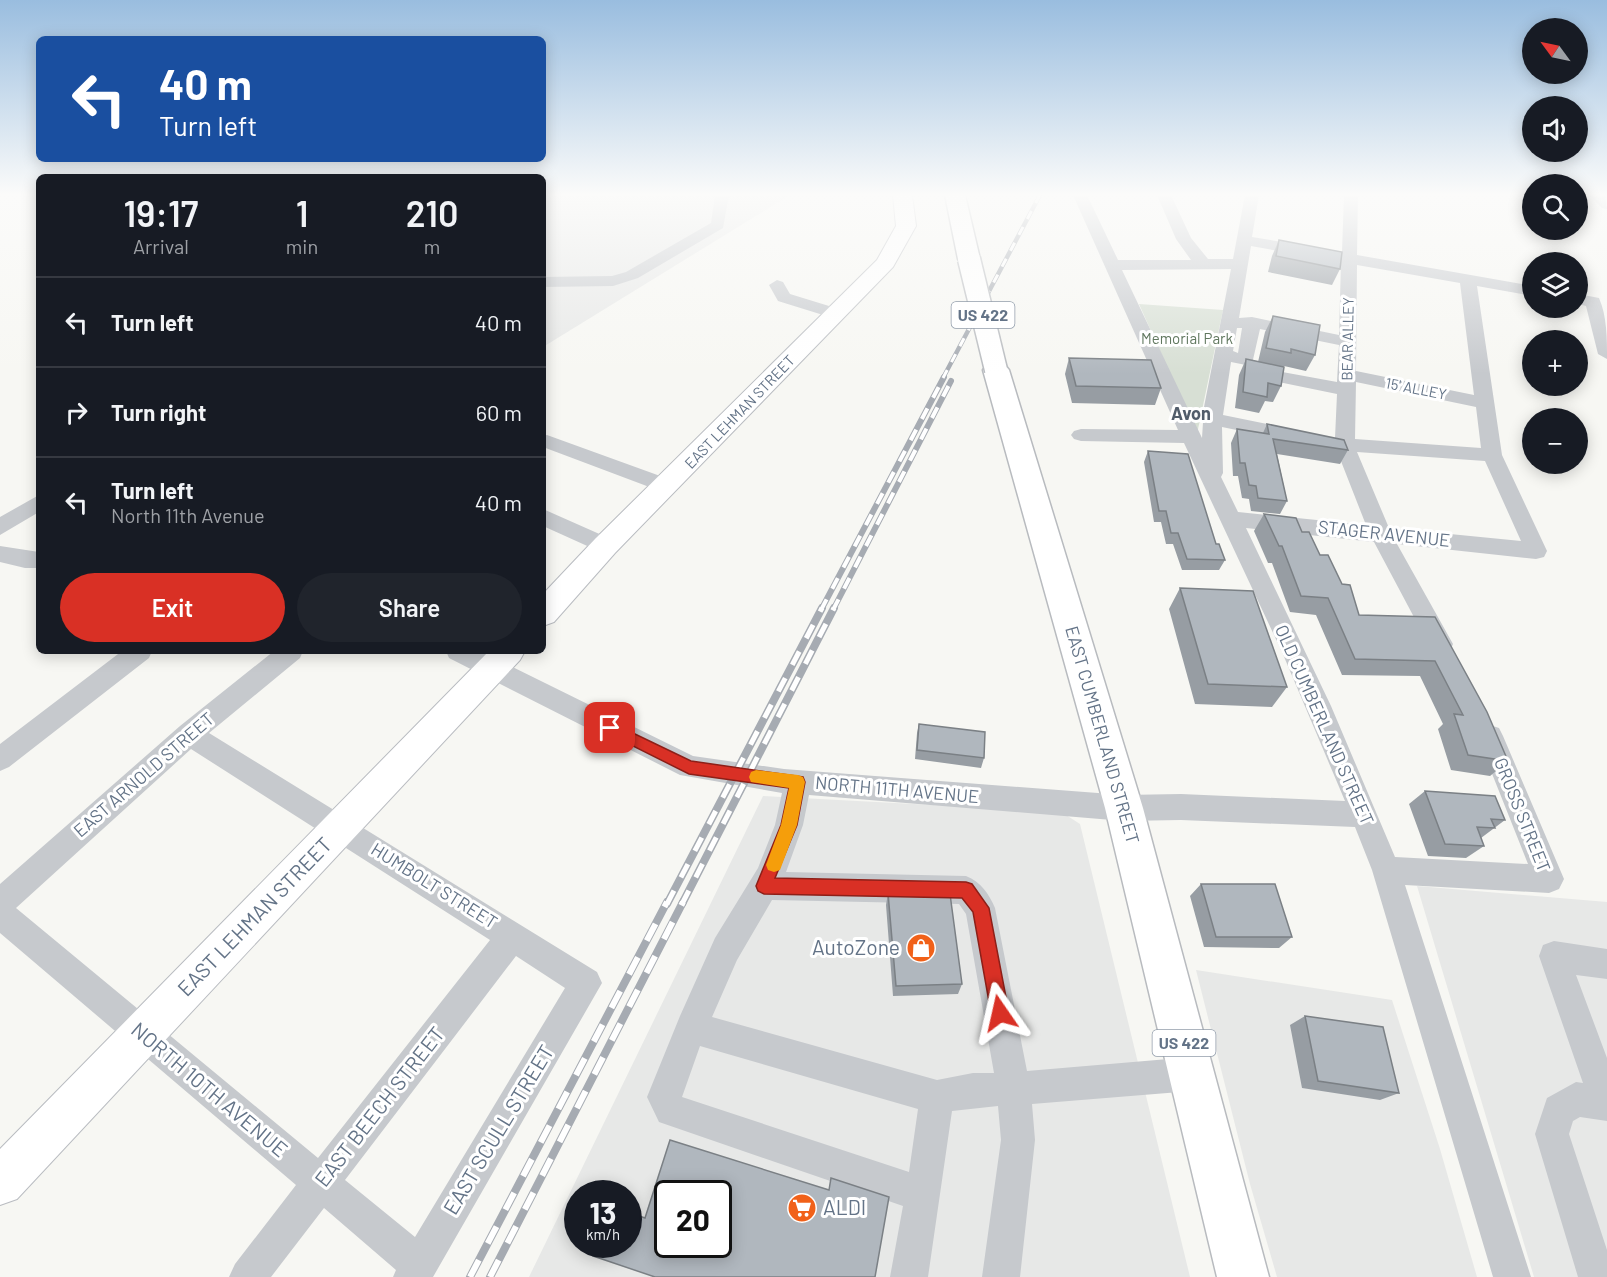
<!DOCTYPE html>
<html lang="en">
<head>
<meta charset="utf-8">
<style>
	:root { --surface:#171b24; --page:#20242c; --text:#f1f3f6; --muted:#9ea1a6; --line:#363941; --accent:#d93025 }
	body { margin:0; font-family:Barlow,sans-serif; background:var(--page); color:var(--text); height:100vh; display:flex; flex-direction:column; font-size:22px; white-space:nowrap }
	* { box-sizing:border-box; margin:0 }
	p { font-size:20px; color:var(--muted) }
	.icon { flex:none; width:33px; height:33px; fill:none; stroke:currentColor; stroke-width:2; stroke-linecap:round; stroke-linejoin:round }
	.map { position:relative; flex:1; overflow:hidden }
	.panel { position:absolute; left:36px; top:174px; width:510px; height:480px; display:flex; flex-direction:column; background:var(--surface); border-radius:9px; box-shadow:0 3px 15px #0003 }
	.panel>* { flex:none }
	.banner { position:absolute; left:36px; top:36px; width:510px; height:126px; border-radius:9px; box-shadow:0 3px 15px #0003; background:#1a4fa0; color:#fff; overflow:hidden }
	.needle { width:39px; rotate:303deg }
	.controls { position:absolute; left:1522px; top:18px; display:grid; gap:12px }
	.controls a { display:grid; place-items:center; width:66px; height:66px; border-radius:50%; background:var(--surface); box-shadow:0 3px 15px #0003; font-size:30px }
	.speed { position:absolute; left:564px; top:1180px; display:flex; gap:12px; font-size:30px; font-weight:700; text-align:center }
	.speed>* { display:grid; place-content:center; width:78px; height:78px; border-radius:50%; background:var(--surface); box-shadow:0 3px 15px #0003; line-height:1 }
	.speed small { font-size:15px; font-weight:400 }
	.speed .limit { border:3px solid #111; border-radius:9px; background:#fff; color:#111 }
	.pin { position:absolute; display:grid; place-items:center; width:51px; height:51px; color:#fff; margin:-26px; border-radius:12px; box-shadow:0 3px 9px #0006 }
	.me { position:absolute; width:66px; margin:-33px; rotate:349deg; stroke-linejoin:round; filter:drop-shadow(0 0 4px #0008) }
	.turn { display:flex; align-items:center; gap:21px; height:126px; padding:0 24px; font-size:27px }
	.turn .icon { width:78px; height:78px; stroke-width:2.5 }
	.turn b { display:block; font-size:42px; line-height:51px }
	.eta { display:flex; justify-content:space-evenly; align-items:center; height:102px; text-align:center }
	.eta b { font-size:36px; font-weight:600; line-height:42px }
	.cta { display:flex; gap:12px; margin-top:auto; padding:12px 24px }
	.cta a { flex:1; height:69px; border-radius:36px; background:var(--accent); color:#fff; font-size:24px; font-weight:600; line-height:69px; text-align:center }
	.cta a+a { background:var(--page); color:var(--text) }
	ul { padding:0; list-style:none }
	li { display:flex; align-items:center; gap:18px; height:90px; padding:0 24px; border-top:2px solid var(--line) }
	li div { flex:1 }
	li b { display:block; font-size:22px }
	li em { font-style:normal }
	.map>svg:first-child { display:block }
	.built { fill:#e7e8e7; fill-rule:evenodd }
	.green { fill:#d7dfd4 }
	.lines { fill:none; stroke-linecap:round; stroke-linejoin:round }
	.major-casing { stroke:#b9bcc1; stroke-width:2 }
	.highway-casing { stroke:#b8bbbf; stroke-width:3 }
	.minor { fill:#c6c9cd; fill-rule:evenodd }
	.major { fill:#fff; fill-rule:evenodd }
	.highway { fill:#fff; fill-rule:evenodd }
	.rail-far3-casing { stroke:#a6abb2; stroke-width:4.5 }
	.rail-far2-casing { stroke:#a6abb2; stroke-width:6 }
	.rail-far1-casing { stroke:#a6abb2; stroke-width:8 }
	.rail-casing { stroke:#a6abb2; stroke-width:8 }
	.rail-far3 { stroke:#fff; stroke-width:3; stroke-dasharray:9; stroke-linecap:butt }
	.rail-far2 { stroke:#fff; stroke-width:4; stroke-dasharray:12; stroke-linecap:butt }
	.rail-far1 { stroke:#fff; stroke-width:5; stroke-dasharray:15; stroke-linecap:butt }
	.rail { stroke:#fff; stroke-width:6; stroke-dasharray:19; stroke-linecap:butt }
	.highway-bridge-casing { stroke:#b8bbbf; stroke-width:25; stroke-linecap:butt }
	.highway-bridge { stroke:#fff; stroke-width:22 }
	.wall { fill:#979da3 }
	.building { fill:#b0b7be; stroke:#7b8085; stroke-width:1.5; fill-rule:evenodd }
	.route { fill:#d93025; stroke:#8d1f18; stroke-width:1.5 }
	.slow { fill:#f59e0b }
	.labels { text-anchor:middle; stroke-width:6; stroke-linejoin:round; paint-order:stroke }
	.far-park-label { font-size:15px; fill:#61785f; stroke:#fff }
	.far-street-label { font-size:15px; fill:#637387; stroke:#fff }
	.shield { fill:#fff; stroke:#929dab; stroke-width:1.5 }
	.shield-label { font-size:16px; font-weight:bold; fill:#637387 }
	.far-quarter-label { font-size:18px; font-weight:bold; fill:#525d6b; stroke:#fff }
	.street-label { font-size:18px; fill:#637387; stroke:#fff }
	.near-street-label { font-size:21px; fill:#637387; stroke:#fff }
	.near-poi-label { font-size:21px; fill:#637387; stroke:#fff; text-anchor:end }
</style>
</head>
<body>
<div class="map">
<svg width="1607" height="1277" viewBox="0 0 1607 1277">
	<rect width="100%" height="100%" fill="#f7f7f3"/>
	<path class="built" d="M543 195H790L543 347Z
		M763 796 1044 811 1063 813 1080 824 1190 1277H529ZM578 1194H628V1245H578ZM668 1194H718V1245H668Z
		M1417 886 1607 902V1277H1534Z
		M1196 970 1392 1000 1440 1149 1477 1277H1277L1250 1184Z"/>
	<path class="green" d="M1139 304 1223 310 1197 434Z"/>
	<g class="lines">
		<g class="major-casing">
			<path id="major" d="M893 195H912L916 226 893 267 615 553 554 622 543 626V594L595 539 877 260 896 226Z
				M489 651H525L520 660 17 1199 0 1205V1149Z"/>
		</g>
		<g class="highway-casing">
			<path id="highway" d="M945 195H965L980 259 977 264H961L958 259Z
				M996 362 1005 365 1009 370 1143 808 1269 1277H1217L1105 808 983 370 987 365Z"/>
		</g>
		<path class="minor" d="M715 195H729L723 228 638 278 613 286 543 287V277L612 276 626 272 711 223Z
			M1073 195H1087L1118 260H1191L1176 239 1157 195H1171L1191 238 1208 259H1233L1245 195H1259L1252 237 1342 252 1344 195H1358L1357 255 1533 286V296L1477 286 1502 455 1547 551 1544 557 1536 559 1397 544 1453 644 1450 651 1441 654 1432 651 1374 542 1246 528 1331 706 1395 857 1528 864 1477 736 1481 728 1490 725 1499 728 1503 736 1564 879 1559 889 1549 893 1405 885 1531 1277H1493L1372 870 1355 827 1181 820 1124 821 809 795 803 825 786 872 966 876C981 882 989 894 995 908L1027 1071 1192 1057 1204 1062 1209 1074 1204 1086 1192 1091 1032 1104 1035 1140 1020 1277H982L1001 1140 998 1106 952 1111 928 1277H890L903 1206 659 1122 647 1097 680 1016 715 938 758 868 775 825 782 793 680 775 449 658 446 651H480L693 756 784 769 1124 795 1181 794 1345 801 1282 652 1184 443 1081 441 1074 439 1071 435 1074 431 1081 429 1178 430ZM1251 246 1341 262 1339 335 1252 317 1239 318ZM1357 265 1460 283 1474 395 1356 371ZM1231 269 1204 407 1202 438 1122 270ZM1237 328H1242L1238 353 1233 351ZM1260 329 1339 345 1337 382 1250 366 1241 371 1250 376 1337 394 1335 438 1326 439 1323 444 1326 449 1337 451 1366 525 1238 512 1221 477 1223 473 1222 427 1296 442 1303 440 1306 436 1303 432 1296 430 1223 415 1231 362 1246 365 1252 364ZM1356 382 1476 407 1481 448 1355 439ZM1357 452 1485 461 1521 541 1389 528ZM772 900 959 904 966 914 994 1073H973L937 1080 712 1017 737 960ZM700 1046 918 1109 909 1172 682 1097Z
			M1589 195H1605L1607 209 1602 208Z
			M777 280 783 282 790 294 842 310 845 314 836 319 778 301 769 285Z
			M1578 294 1599 298C1607 316 1607 339 1607 359L1598 354 1586 306 1578 304Z
			M547 435 674 481 677 486 674 491H660L543 447V436Z
			M39 495V512L0 535V517Z
			M543 509 613 540 616 546 613 552 605 554 543 526Z
			M0 546 39 552V568H25L0 562Z
			M122 651H152L149 658 9 767 0 771V744Z
			M274 651H303L300 658 209 733 597 972 602 983 433 1277H393L396 1270 324 1208 271 1277H229L235 1264 296 1185 0 933V884L180 726ZM191 749 490 940 318 1158 16 908ZM516 956 565 988 415 1237 345 1180Z
			M1554 941 1607 949V979L1576 975 1607 1058V1121L1580 1117 1573 1121 1569 1134 1607 1250V1277H1578L1535 1134 1547 1098 1576 1082 1583 1083 1539 956 1543 945Z"/>
		<use href="#major" class="major"/>
		<use href="#highway" class="highway"/>
		<g class="rail-far3-casing">
			<path id="rail-far3" d="M943 378 1040 195"/>
		</g>
		<g class="rail-far2-casing">
			<path id="rail-far2" d="M821 610 944 377
				M833 610 951 381"/>
		</g>
		<g class="rail-far1-casing">
			<path id="rail-far1" d="M667 904 822 608
				M682 904 834 608"/>
		</g>
		<g class="rail-casing">
			<path id="rail" d="M470 1277 667 902
				M490 1277 683 902"/>
		</g>
		<use href="#rail-far3" class="rail-far3"/>
		<use href="#rail-far2" class="rail-far2"/>
		<use href="#rail-far1" class="rail-far1"/>
		<use href="#rail" class="rail"/>
		<g class="highway-bridge-casing">
			<path id="highway-bridge" d="M969 259 996 370"/>
		</g>
		<use href="#highway-bridge" class="highway-bridge"/>
	</g>
	<path class="wall" d="M1279 240 1340 269 1332 285 1268 272 1272 256Z
		M1273 316 1315 355 1306 371 1284 366 1281 386 1273 402 1265 401 1259 413 1235 408 1239 375 1246 359 1258 362 1265 332Z
		M1069 358 1161 388 1155 405 1072 403 1065 374Z
		M1267 424 1348 450 1340 464 1277 454 1287 501 1280 514 1251 511 1249 499 1242 498 1238 476H1233L1231 443 1237 429 1263 433Z
		M1148 451 1216 544 1225 560 1219 570H1182L1173 544H1166L1161 522H1154L1144 462Z
		M1264 514 1302 532 1342 584 1359 615 1435 617 1508 761 1490 776 1451 770 1438 729 1443 724 1420 676 1342 675 1316 615 1290 612 1272 563H1268L1254 531Z
		M1180 588 1287 687 1272 707 1195 704 1169 609Z
		M919 724 984 758 981 768 915 759 917 733Z
		M1425 791 1505 820 1481 838 1484 846 1466 858 1428 856 1409 804Z
		M1201 884 1292 937 1279 948 1204 947 1190 896Z
		M888 893 962 984 958 994 893 996 886 905Z
		M1305 1016 1399 1093 1380 1100 1302 1088 1290 1025Z"/>
	<path class="building" d="M1279 240 1342 252 1340 269 1276 256Z
		M1273 316 1320 325 1315 355 1291 349V353L1266 348Z
		M1069 358 1151 360 1161 388 1076 386Z
		M1246 359 1284 367 1281 386 1268 383 1267 397 1243 392Z
		M1267 424 1344 440 1348 450 1273 439 1287 501 1258 498 1256 486 1249 485 1245 463H1240L1237 429 1269 434Z
		M1148 451 1188 454 1216 544H1219L1225 560 1187 559 1178 533H1171L1166 511H1159Z
		M1264 514 1296 518 1302 532H1309L1320 555H1328L1342 584 1350 585 1359 615 1435 617 1487 712 1508 761 1468 755 1454 714 1463 715 1435 661 1355 659 1328 598 1301 596 1282 546H1279Z
		M1180 588 1253 591 1287 687 1208 684Z
		M919 724 985 732 984 758 917 750Z
		M1425 791 1495 796 1505 820 1491 819 1495 828 1477 827 1484 846 1445 844Z
		M1201 884H1275L1292 937H1216Z
		M888 893 950 894 962 984 896 986Z
		M1305 1016 1383 1027 1399 1093 1318 1081Z
		M670 1140 829 1190 831 1178 889 1197 875 1277H655L593 1256 597 1245H628V1212L645 1218ZM668 1194H718V1245H668Z"/>
	<linearGradient id="sky" x2="0" y2="1"><stop stop-color="#99bddf"/><stop offset="0.52" stop-color="#fbfbfa"/><stop offset="1" stop-color="#fbfbfa" stop-opacity="0"/></linearGradient>
	<rect width="1607" height="374" fill="url(#sky)"/>
	<path class="route" d="M610 722 691 761 803 777 805 782 797 825 775 878 966 882 972 884 989 908 1009 1013 1006 1020 1000 1023 994 1020 991 1013 973 912 962 898 764 894 758 891 756 886 781 825 789 788 689 774 605 732 603 728 605 724Z"/>
	<path class="slow" d="M756 770 798 775 803 777 805 782 797 825 780 870 774 872 768 870 766 865 781 825 789 788 751 782 749 777 751 772Z"/>
	<defs>
		<g id="shop-disc" transform="scale(1.5)"><circle r="9.5" fill="#f16119" stroke="#fff"/><path d="M-5-2.5h2.3a2.7 3.5 0 0 1 5.4 0H5L5.5 6h-11ZM-1.5-2.5h3a1.5 2.3 0 0 0-3 0Z" fill="#fff"/></g>
		<g id="supermarket-disc" transform="scale(1.5)"><circle r="9.5" fill="#f16119" stroke="#fff"/><path d="M-6-5.5h2.5l.6 2H6L4.5 2H-2.5L-4.4-4H-6ZM-1.5 3.2a1.3 1.3 0 1 0 .1 0ZM3 3.2a1.3 1.3 0 1 0 .1 0Z" fill="#fff"/></g>
	</defs>
	<g fill-rule="evenodd">
		<use href="#shop-disc" x="921" y="948"/>
		<use href="#supermarket-disc" x="802" y="1208"/>
	</g>
	<g class="labels">
		<g class="far-park-label">
			<text x="1187" y="344">Memorial Park</text>
		</g>
		<g class="far-street-label">
			<text transform="translate(1348 339) rotate(-89)" y="5">BEAR ALLEY</text>
			<text transform="translate(1416 389) rotate(11)" y="5">15' ALLEY</text>
			<text transform="translate(740 412) rotate(-46)" y="5">EAST LEHMAN STREET</text>
		</g>
		<g class="shield">
			<rect x="951.5" y="302" width="63" height="26" rx="4.5"/>
			<rect x="1152.5" y="1030" width="63" height="26" rx="4.5"/>
		</g>
		<g class="shield-label">
			<text x="983" y="321">US 422</text>
			<text x="1184" y="1049">US 422</text>
		</g>
		<g class="far-quarter-label">
			<text x="1191" y="420">Avon</text>
		</g>
		<g class="street-label">
			<text transform="translate(1384 534) rotate(6)" y="6">STAGER AVENUE</text>
			<text transform="translate(1324 725) rotate(66)" y="6">OLD CUMBERLAND STREET</text>
			<text transform="translate(1102 735) rotate(74)" y="6">EAST CUMBERLAND STREET</text>
			<text transform="translate(144 775) rotate(-41)" y="6">EAST ARNOLD STREET</text>
			<text transform="translate(897 790) rotate(5)" y="6">NORTH 11TH AVENUE</text>
			<text transform="translate(1522 815) rotate(68)" y="6">GROSS STREET</text>
			<text transform="translate(434 886) rotate(32)" y="6">HUMBOLT STREET</text>
		</g>
		<g class="near-street-label">
			<text transform="translate(255 917) rotate(-46)" y="7">EAST LEHMAN STREET</text>
			<text transform="translate(209 1090) rotate(40)" y="7">NORTH 10TH AVENUE</text>
			<text transform="translate(380 1107) rotate(-52)" y="7">EAST BEECH STREET</text>
			<text transform="translate(499 1130) rotate(-59)" y="7">EAST SCULL STREET</text>
		</g>
		<g class="near-poi-label">
			<text x="900" y="955">AutoZone</text>
			<text x="823" y="1215" text-anchor="start">ALDI</text>
		</g>
	</g>
</svg>
<div class="controls">
<a><svg class="needle" viewBox="-14 -14 28 28"><path d="M0-13l5 13h-10z" fill="#e53935"/><path d="M0 13l5-13h-10z" fill="#9ea1a6"/></svg></a>
<a><svg class="icon" aria-label="sound" viewBox="0 0 24 24"><path d="M4 9h4l5-4v14l-5-4H4zM17 9q2 3 0 6"/></svg></a>
<a><svg class="icon" aria-label="search" viewBox="0 0 24 24"><circle cx="10" cy="10" r="6"/><path d="M15 15l6 6"/></svg></a>
<a><svg class="icon" aria-label="layers" viewBox="0 0 24 24"><path d="M12 4l9 5-9 5-9-5zM3 14l9 5 9-5"/></svg></a>
<a>+</a>
<a>−</a>
</div>
<div class="speed"><div>13<small>km/h</small></div><div class="limit">20</div></div>
<div class="pin" style="left:610px;top:728px;background:#d93025"><svg class="icon" aria-label="arrive" viewBox="0 0 24 24"><path d="M6 21V4h12l-3 4 3 4H6"/></svg></div>
<svg class="me" style="left:1000px;top:1013px" viewBox="-20 -20 40 40"><path d="M0-17L14 15 0 8-14 15z" fill="#d93025" stroke="#fff" stroke-width="4"/></svg>
<div class="banner">
<div class="turn"><svg class="icon" aria-label="left" viewBox="0 0 24 24"><path d="M17 20v-9H6M10 6l-5 5 5 5"/></svg><div><b>40 m</b>Turn left</div></div>
</div>
<section class="panel">
<div class="eta">
<div><b>19:17</b><p>Arrival</p></div>
<div><b>1</b><p>min</p></div>
<div><b>210</b><p>m</p></div>
</div>
<ul>
<li><svg class="icon" aria-label="left" viewBox="0 0 24 24"><path d="M17 20v-9H6M10 6l-5 5 5 5"/></svg><div><b>Turn left</b></div><em>40 m</em></li>
<li><svg class="icon" aria-label="right" viewBox="0 0 24 24"><path d="M7 20v-9h11M14 6l5 5-5 5"/></svg><div><b>Turn right</b></div><em>60 m</em></li>
<li><svg class="icon" aria-label="left" viewBox="0 0 24 24"><path d="M17 20v-9H6M10 6l-5 5 5 5"/></svg><div><b>Turn left</b><p>North 11th Avenue</p></div><em>40 m</em></li>
</ul>
<div class="cta"><a>Exit</a><a>Share</a></div>
</section>
</div>
</body>
</html>
